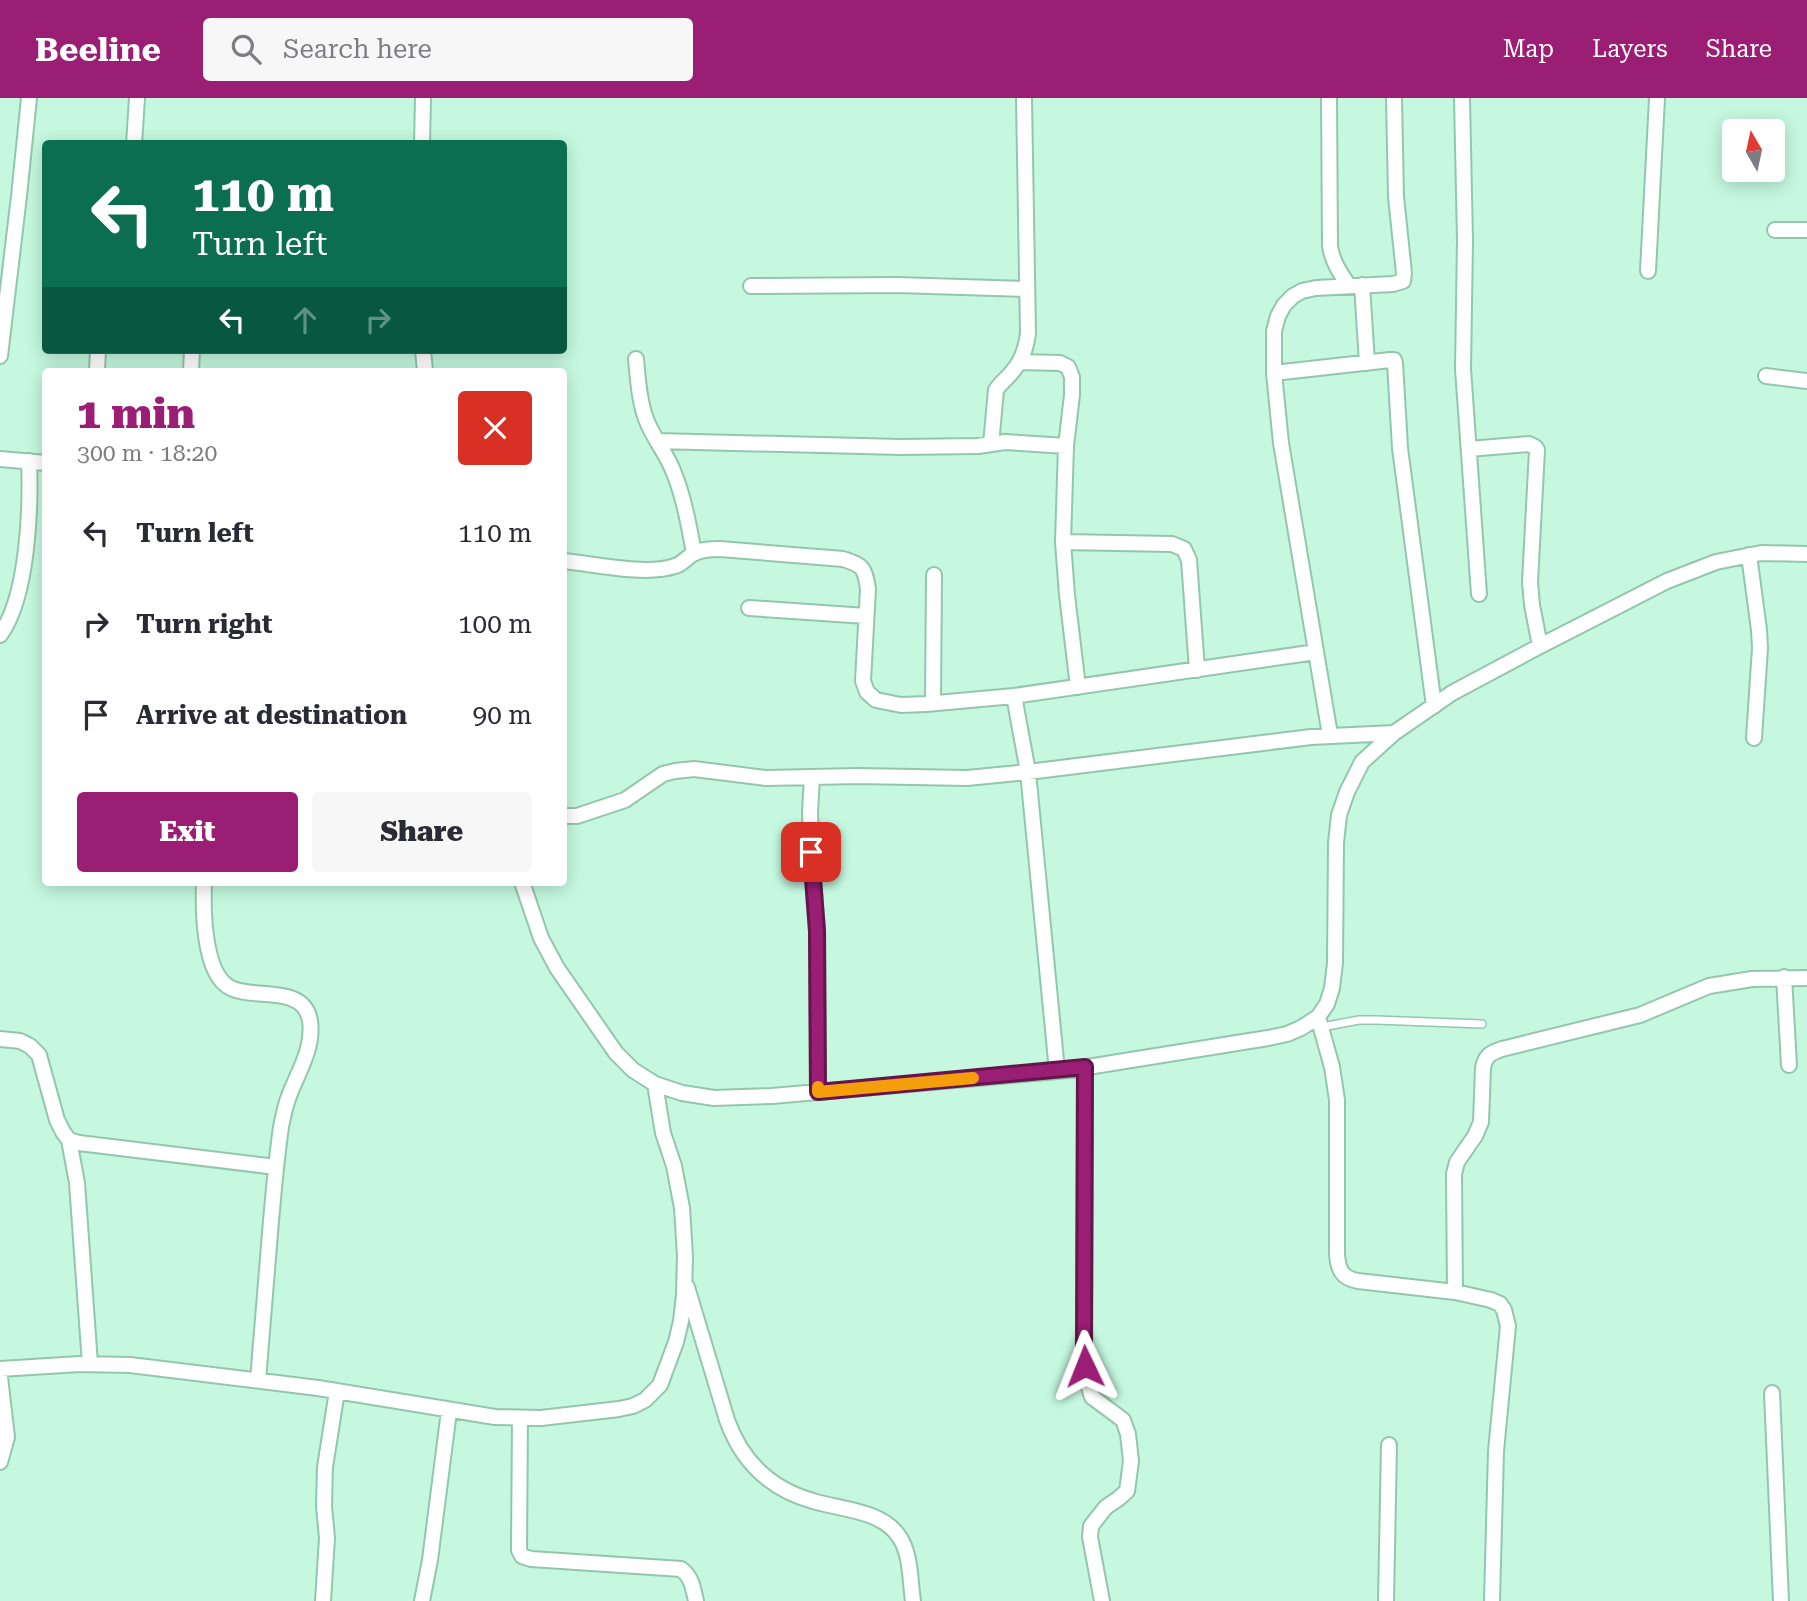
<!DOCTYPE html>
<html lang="en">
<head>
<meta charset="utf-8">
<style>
	:root { --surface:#fff; --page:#f7f7f7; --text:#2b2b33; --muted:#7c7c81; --accent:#9b1e75 }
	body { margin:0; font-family:"Roboto Serif",serif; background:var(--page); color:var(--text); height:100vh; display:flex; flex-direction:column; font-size:26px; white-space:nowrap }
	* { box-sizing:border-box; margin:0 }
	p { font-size:23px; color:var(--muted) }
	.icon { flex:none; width:38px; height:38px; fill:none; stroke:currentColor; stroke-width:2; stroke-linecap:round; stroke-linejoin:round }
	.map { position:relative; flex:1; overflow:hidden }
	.panel { position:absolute; left:42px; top:270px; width:525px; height:518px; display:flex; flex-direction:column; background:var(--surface); border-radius:7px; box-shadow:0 4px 18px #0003 }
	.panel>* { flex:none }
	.banner { position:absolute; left:42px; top:42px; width:525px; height:214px; border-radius:7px; box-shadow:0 4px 18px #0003; background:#0b6e4f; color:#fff; overflow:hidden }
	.needle { width:46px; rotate:351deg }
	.tools { position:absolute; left:1722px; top:21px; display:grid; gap:14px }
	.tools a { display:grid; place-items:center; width:63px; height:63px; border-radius:7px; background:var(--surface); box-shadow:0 4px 18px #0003; font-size:35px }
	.pin { position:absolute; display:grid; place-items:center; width:60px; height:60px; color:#fff; margin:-30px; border-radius:14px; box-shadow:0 4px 10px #0006 }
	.me { position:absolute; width:77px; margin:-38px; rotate:358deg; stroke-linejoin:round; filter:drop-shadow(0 0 5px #0008) }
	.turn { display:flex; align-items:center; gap:24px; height:147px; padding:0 35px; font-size:32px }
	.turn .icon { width:91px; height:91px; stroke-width:2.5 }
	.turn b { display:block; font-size:49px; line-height:60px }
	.lanes { display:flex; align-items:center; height:66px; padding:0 35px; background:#0003; justify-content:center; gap:35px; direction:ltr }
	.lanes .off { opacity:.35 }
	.round { display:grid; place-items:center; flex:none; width:74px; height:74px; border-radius:7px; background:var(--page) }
	.headline { display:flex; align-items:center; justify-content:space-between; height:119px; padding:0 35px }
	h1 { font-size:42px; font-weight:800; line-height:52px; color:var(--accent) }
	.action { display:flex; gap:14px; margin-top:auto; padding:14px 35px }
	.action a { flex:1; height:80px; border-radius:7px; background:var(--accent); color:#fff; font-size:28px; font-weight:800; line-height:80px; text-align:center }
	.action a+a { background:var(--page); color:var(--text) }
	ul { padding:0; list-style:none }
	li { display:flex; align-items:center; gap:21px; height:91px; padding:0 35px }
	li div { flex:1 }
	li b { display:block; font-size:26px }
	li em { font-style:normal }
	header { display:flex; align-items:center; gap:42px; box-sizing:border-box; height:98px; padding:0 35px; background:var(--accent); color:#fff }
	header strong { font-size:33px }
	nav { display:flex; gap:38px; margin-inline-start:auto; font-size:24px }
	.search { width:490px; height:63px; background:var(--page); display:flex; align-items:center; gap:18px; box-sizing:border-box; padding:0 24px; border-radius:7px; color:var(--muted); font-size:26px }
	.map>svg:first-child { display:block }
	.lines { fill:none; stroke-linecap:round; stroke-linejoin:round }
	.service-casing { stroke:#94c6ae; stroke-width:10 }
	.minor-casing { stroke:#94c6ae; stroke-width:18 }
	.service { stroke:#fff; stroke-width:7 }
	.minor { stroke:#fff; stroke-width:14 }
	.route-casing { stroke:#65144c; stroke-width:18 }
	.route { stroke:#9b1e75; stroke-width:12 }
	.slow { stroke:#f59e0b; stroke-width:12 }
</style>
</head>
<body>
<header>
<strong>Beeline</strong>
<div class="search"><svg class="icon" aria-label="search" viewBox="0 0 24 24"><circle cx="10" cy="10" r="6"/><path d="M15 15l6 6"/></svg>Search here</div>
<nav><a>Map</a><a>Layers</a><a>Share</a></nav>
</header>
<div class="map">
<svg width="1807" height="1503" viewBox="0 0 1807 1503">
	<rect width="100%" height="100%" fill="#c5f8df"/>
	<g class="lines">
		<g class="service-casing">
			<path id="service" d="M1322 929 1359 922H1376L1482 926"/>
		</g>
		<g class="minor-casing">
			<path id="minor" d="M1329 0 1330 148C1332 163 1340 175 1349 188
				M1462 0 1465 143 1463 271 1479 496
				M134 46 137 0
				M422 46 423 0
				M1775 132H1807
				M1648 173 1657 0
				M1362 187 1367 265
				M751 188 897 187 1027 191
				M423 252 425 273
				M0 258 19 98 29 0
				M636 261C638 281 639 302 646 321 653 340 667 356 674 375 684 400 689 428 694 455
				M1020 264 1060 265 1068 269 1072 279V297L1066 348 1063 444 1067 497 1078 589
				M97 273 98 252
				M191 273 192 252
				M1274 275 1390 262H1394L1395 265 1400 350 1434 608
				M1766 278 1807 283
				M657 343 901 349 978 348 1005 344 1066 348
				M991 346 996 292C1001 284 1007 281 1012 274 1022 263 1026 250 1028 236L1024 0
				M1469 351 1529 346 1535 349 1537 352 1530 484 1532 507 1540 548
				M0 361 46 365
				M1063 444 1172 446 1184 451 1189 462 1197 572
				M1749 457 1759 532 1760 550 1754 640
				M564 463C594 466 646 478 675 468 682 466 686 460 693 456 701 451 711 451 720 451L843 461C863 467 865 470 868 491L863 583 867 594 876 602 901 607 926 606 1014 598 1316 554
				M749 510 866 518
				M0 537C28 499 31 410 29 363
				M1014 598 1028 674 1057 973
				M933 605 934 477
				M1330 637 1281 345 1274 275V233L1278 218 1284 207 1293 198 1302 193 1316 190 1393 186 1403 183 1404 175 1396 99 1394 0
				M812 679 810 714 812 769 817 833 818 994
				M564 718H577L625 702 663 676 675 673 694 671 766 680 858 678 967 680 1028 674 1311 639 1394 635
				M204 784C203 810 203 874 229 889 253 903 304 885 310 923 314 950 298 974 289 998 285 1008 283 1019 281 1029 276 1064 273 1099 270 1135 266 1184 262 1233 258 1282
				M522 784 541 840 557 870 616 955 633 972 655 986 682 995 714 1000 772 998 1069 972 1268 940 1287 936 1301 930 1318 919 1327 906 1332 890 1335 865 1336 745 1339 717 1347 694 1362 664 1394 635 1452 595 1540 548 1667 483 1716 464 1761 455 1807 456
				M1784 879 1789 967
				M1318 919 1332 969 1337 1002V1156C1338 1172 1342 1180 1358 1183L1455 1194 1491 1202 1500 1206 1504 1212 1508 1228 1496 1353 1492 1503
				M0 941 20 943 30 948 39 957 57 1022 63 1034 69 1042 79 1045 276 1069
				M1085 969 1084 1254 1087 1283 1092 1299 1123 1322 1128 1336 1131 1363 1127 1393 1118 1401 1106 1409 1091 1428 1090 1439 1102 1503
				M69 1042 77 1085 90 1266
				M687 1189 727 1322C742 1364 770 1391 813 1403 842 1412 883 1412 900 1440 911 1457 910 1483 913 1503
				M1455 1194 1454 1076 1457 1064 1475 1038 1481 1024 1483 970C1485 958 1490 955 1502 951L1640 917 1709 888 1752 881 1807 880
				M0 1271 80 1266 130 1267 318 1290 495 1319 541 1320 619 1311 633 1308 645 1302 660 1287 676 1244 681 1223 684 1197 685 1158 682 1110 674 1068 663 1035 655 986
				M0 1279 7 1339 0 1364
				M1772 1295 1781 1503
				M520 1320 519 1452 522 1458 531 1461 681 1471C692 1479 693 1490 696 1503
				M323 1503 327 1440 324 1408 325 1369 337 1293
				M422 1503 430 1462 449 1313
				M1386 1503 1389 1347"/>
		</g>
		<use href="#service" class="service"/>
		<use href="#minor" class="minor"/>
	</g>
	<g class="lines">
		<g class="route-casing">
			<path id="route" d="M811 754 817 833 818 994 1085 969 1084 1254 1085 1268"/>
		</g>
		<use href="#route" class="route"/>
		<path class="slow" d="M818 989V994L973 980"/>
	</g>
</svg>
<div class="tools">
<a><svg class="needle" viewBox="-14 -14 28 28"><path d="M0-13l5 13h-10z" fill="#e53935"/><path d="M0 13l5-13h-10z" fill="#7c7c81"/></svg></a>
</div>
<div class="pin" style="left:811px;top:754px;background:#d93025"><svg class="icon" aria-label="arrive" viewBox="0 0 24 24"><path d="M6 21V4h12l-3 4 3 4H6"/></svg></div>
<svg class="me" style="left:1085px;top:1268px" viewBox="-20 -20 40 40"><path d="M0-17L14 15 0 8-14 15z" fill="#9b1e75" stroke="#fff" stroke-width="4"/></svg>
<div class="banner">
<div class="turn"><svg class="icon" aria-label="left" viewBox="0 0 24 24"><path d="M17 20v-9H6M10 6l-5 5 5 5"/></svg><div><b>110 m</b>Turn left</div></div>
<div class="lanes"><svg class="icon" aria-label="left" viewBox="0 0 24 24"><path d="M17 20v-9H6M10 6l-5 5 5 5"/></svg><svg class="icon off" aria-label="ahead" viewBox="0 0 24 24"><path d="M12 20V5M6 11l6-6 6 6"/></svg><svg class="icon off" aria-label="right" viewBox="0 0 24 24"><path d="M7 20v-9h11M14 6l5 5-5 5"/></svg></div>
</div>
<section class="panel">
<div class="headline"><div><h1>1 min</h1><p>300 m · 18:20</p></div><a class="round" style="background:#d93025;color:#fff"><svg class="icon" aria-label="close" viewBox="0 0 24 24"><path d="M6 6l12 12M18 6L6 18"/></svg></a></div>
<ul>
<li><svg class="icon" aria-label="left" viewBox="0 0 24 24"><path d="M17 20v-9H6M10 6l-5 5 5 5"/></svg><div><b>Turn left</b></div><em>110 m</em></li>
<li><svg class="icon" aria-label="right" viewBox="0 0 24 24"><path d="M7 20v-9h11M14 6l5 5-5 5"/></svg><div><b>Turn right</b></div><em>100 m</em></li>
<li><svg class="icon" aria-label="arrive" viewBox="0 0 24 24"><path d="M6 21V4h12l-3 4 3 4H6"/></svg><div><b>Arrive at destination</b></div><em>90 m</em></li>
</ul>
<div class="action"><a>Exit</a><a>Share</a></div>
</section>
</div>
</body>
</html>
